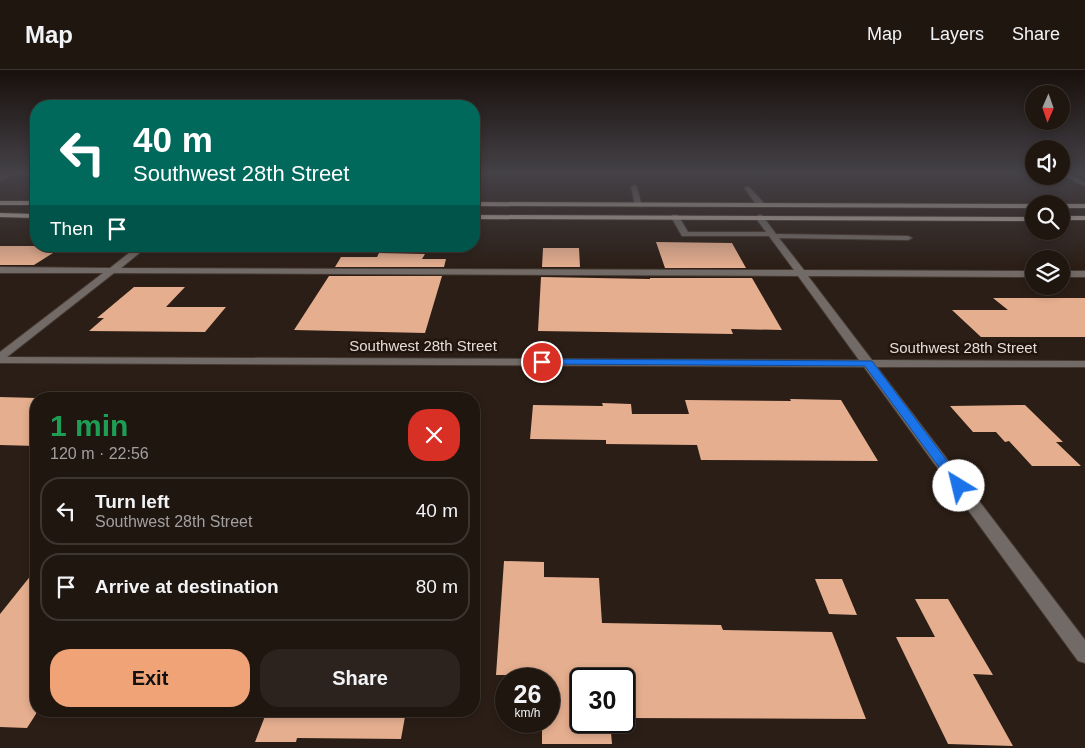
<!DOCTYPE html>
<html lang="en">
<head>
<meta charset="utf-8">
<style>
	:root { --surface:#201610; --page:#2d231e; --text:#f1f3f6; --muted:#a29f9f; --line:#3d3530; --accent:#efa377 }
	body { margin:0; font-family:Helvetica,sans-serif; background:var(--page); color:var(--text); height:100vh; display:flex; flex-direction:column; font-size:19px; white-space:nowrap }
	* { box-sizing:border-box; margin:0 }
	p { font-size:16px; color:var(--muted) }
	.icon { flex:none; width:28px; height:28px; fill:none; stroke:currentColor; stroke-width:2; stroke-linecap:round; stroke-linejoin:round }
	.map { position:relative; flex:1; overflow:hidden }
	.drawer { position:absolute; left:30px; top:322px; width:450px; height:325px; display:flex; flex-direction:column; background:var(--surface); border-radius:20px; box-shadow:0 2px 8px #0003,0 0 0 1px var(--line) }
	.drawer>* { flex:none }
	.top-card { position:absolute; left:30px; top:30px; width:450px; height:152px; border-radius:20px; box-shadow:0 2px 8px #0003,0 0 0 1px var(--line); background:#00695c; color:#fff; overflow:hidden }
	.needle { width:32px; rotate:182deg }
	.fabs { position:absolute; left:1025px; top:15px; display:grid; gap:10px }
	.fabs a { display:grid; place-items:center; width:45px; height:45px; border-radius:50%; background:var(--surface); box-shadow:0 2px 8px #0003,0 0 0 1px var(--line); font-size:25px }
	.speed { position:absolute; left:495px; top:598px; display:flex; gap:10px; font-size:25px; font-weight:700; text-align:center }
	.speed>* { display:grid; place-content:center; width:65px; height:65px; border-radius:50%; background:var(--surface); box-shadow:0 2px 8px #0003,0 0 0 1px var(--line); line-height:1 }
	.speed small { font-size:12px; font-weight:400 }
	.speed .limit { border:2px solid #111; border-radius:8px; background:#fff; color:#111 }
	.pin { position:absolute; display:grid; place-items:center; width:42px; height:42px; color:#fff; margin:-21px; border:2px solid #fff; border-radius:50%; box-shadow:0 1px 5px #0007 }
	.me { position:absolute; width:55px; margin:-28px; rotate:324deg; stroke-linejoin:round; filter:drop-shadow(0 0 4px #0008) }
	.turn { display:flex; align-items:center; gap:18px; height:105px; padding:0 20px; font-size:22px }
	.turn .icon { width:65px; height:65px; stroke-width:2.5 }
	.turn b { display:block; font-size:35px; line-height:42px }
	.then { display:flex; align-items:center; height:48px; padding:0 20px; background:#0003; gap:10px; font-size:19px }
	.round { display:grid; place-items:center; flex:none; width:52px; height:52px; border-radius:20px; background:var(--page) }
	.headline { display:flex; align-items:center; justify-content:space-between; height:85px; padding:0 20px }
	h1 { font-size:30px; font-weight:800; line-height:38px; color:#1e9e55 }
	.action { display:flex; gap:10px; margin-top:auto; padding:10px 20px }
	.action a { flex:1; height:58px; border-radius:20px; background:var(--accent); color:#111; font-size:20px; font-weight:800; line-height:58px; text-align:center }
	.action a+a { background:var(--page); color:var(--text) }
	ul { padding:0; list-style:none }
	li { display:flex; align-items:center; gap:15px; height:68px; margin:0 10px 8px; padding:0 10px; border:2px solid var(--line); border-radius:20px }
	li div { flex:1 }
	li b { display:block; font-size:19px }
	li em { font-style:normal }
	header { display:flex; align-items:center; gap:30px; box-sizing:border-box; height:70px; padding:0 25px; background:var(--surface); border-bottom:1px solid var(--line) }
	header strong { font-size:24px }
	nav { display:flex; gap:28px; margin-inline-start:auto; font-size:18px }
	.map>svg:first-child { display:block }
	.building { fill:#e5ae8f }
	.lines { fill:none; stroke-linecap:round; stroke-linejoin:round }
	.minor-casing { stroke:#453931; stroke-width:2 }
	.major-casing { stroke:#453931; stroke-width:2 }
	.minor { fill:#716a66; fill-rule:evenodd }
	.major { fill:#c3b4ab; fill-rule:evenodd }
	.route { fill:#1a73e8; stroke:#114b97 }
	.labels { text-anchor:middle; stroke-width:5; stroke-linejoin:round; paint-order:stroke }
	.street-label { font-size:15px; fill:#e6ddd8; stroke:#21150d }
</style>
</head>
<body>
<header>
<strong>Map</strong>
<nav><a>Map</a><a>Layers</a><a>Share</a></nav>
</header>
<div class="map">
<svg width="1085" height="678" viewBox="0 0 1085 678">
	<rect width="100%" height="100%" fill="#2b1e16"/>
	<path class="building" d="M656 172 732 173 746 198H665Z
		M0 176H64L34 195H0Z
		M543 178H579L580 197H542Z
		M379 183 425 184 422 189H446L444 197H335L341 187H377Z
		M329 206H442L425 263 294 260Z
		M541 207 650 209V208H752L782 260 731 259 733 264 538 261Z
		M134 217H185L166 237H226L205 262 89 261 104 248H97Z
		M993 228H1085V267H981L952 240H1008Z
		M0 327 36 328V376L0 375Z
		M790 329 841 330 878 391 701 390 697 375 606 374V370L530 369 533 335 603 336 602 333 631 334 632 344H689L685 330 791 331Z
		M1025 335 1063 372H1056L1081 396H1032L1009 371 1005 372 996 362H973L950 336Z
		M504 491 544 492V507L599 508 602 553 721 555 723 560 832 562 866 649 624 648V609H581V651H610L612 674H542V651H549V609H523L524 605H496Z
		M36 499V644L27 658 0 657V544Z
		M815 509H842L857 545 829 544Z
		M915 529H948L993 605 973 604 1013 676 948 674 896 567H935Z
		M267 641H406L401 669 297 668 296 672H255Z"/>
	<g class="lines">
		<g class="minor-casing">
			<path id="minor" d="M8 103H16L0 111V107Z
				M1061 103H1067L1085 112V116L1061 105Z
				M634 115 637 117 642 137 635 135 631 117Z
				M745 117H749L764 133V137H758L745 119Z
				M672 145H678L688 162H766L755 147 759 145H762L776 164 908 166 912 168 908 170 779 168 804 200 1034 201V207L808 206 872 290 1085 291V297H877L1085 570V593L1078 591 864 297 0 293V282L103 203H0V197L110 198 138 176H148L121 198 794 200 769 166H682L671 147ZM114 203 798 206 859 290 7 287Z
				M1061 201H1085V207H1061Z"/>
		</g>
		<g class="major-casing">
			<path id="major" d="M0 131H36V135H0Z
				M474 132 1034 134V138L474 136Z
				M1061 134H1085V138H1061Z
				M0 143 36 144V148L0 147Z
				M474 145 1034 147V151L474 149Z
				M1061 146H1085V150H1061Z"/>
		</g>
		<use href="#minor" class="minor"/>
		<use href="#major" class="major"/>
	</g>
	<linearGradient id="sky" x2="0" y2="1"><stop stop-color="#18100c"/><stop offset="0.52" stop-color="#444147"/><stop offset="1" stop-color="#444147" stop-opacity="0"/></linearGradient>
	<rect width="1085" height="198" fill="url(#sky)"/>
	<path class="route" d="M542 289 872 291 966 416 964 419H955L865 296 538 294 537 292 538 290Z"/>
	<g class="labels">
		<g class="street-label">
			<text x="423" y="281">Southwest 28th Street</text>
			<text x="963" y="283">Southwest 28th Street</text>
		</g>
	</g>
</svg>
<div class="fabs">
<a><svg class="needle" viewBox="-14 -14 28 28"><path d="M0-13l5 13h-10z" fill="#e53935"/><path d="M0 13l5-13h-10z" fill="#a29f9f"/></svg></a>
<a><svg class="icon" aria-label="sound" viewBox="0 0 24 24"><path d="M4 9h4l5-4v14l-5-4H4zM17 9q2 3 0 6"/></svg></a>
<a><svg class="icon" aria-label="search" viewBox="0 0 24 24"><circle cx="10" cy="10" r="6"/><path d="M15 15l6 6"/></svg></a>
<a><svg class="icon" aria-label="layers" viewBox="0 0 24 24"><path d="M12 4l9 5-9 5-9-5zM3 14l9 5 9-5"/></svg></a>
</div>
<div class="speed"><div>26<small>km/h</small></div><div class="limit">30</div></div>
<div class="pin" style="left:542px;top:292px;background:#d93025"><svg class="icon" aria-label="arrive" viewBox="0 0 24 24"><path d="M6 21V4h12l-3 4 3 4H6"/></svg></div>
<svg class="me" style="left:959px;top:416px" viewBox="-20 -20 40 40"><circle r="19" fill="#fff"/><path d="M0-13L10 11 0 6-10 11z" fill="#1a73e8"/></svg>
<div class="top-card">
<div class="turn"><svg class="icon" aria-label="left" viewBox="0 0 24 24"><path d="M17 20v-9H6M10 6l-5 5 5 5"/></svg><div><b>40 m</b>Southwest 28th Street</div></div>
<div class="then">Then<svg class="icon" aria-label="arrive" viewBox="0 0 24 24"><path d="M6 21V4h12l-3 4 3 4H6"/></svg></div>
</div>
<section class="drawer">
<div class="headline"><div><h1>1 min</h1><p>120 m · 22:56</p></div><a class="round" style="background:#d93025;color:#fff"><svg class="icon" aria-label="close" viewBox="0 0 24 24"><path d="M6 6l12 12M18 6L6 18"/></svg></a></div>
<ul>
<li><svg class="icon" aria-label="left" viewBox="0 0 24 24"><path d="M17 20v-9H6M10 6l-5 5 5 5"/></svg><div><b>Turn left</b><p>Southwest 28th Street</p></div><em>40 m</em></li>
<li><svg class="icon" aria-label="arrive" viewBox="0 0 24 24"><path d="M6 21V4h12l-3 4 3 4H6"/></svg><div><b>Arrive at destination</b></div><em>80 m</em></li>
</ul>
<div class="action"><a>Exit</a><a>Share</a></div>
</section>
</div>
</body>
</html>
